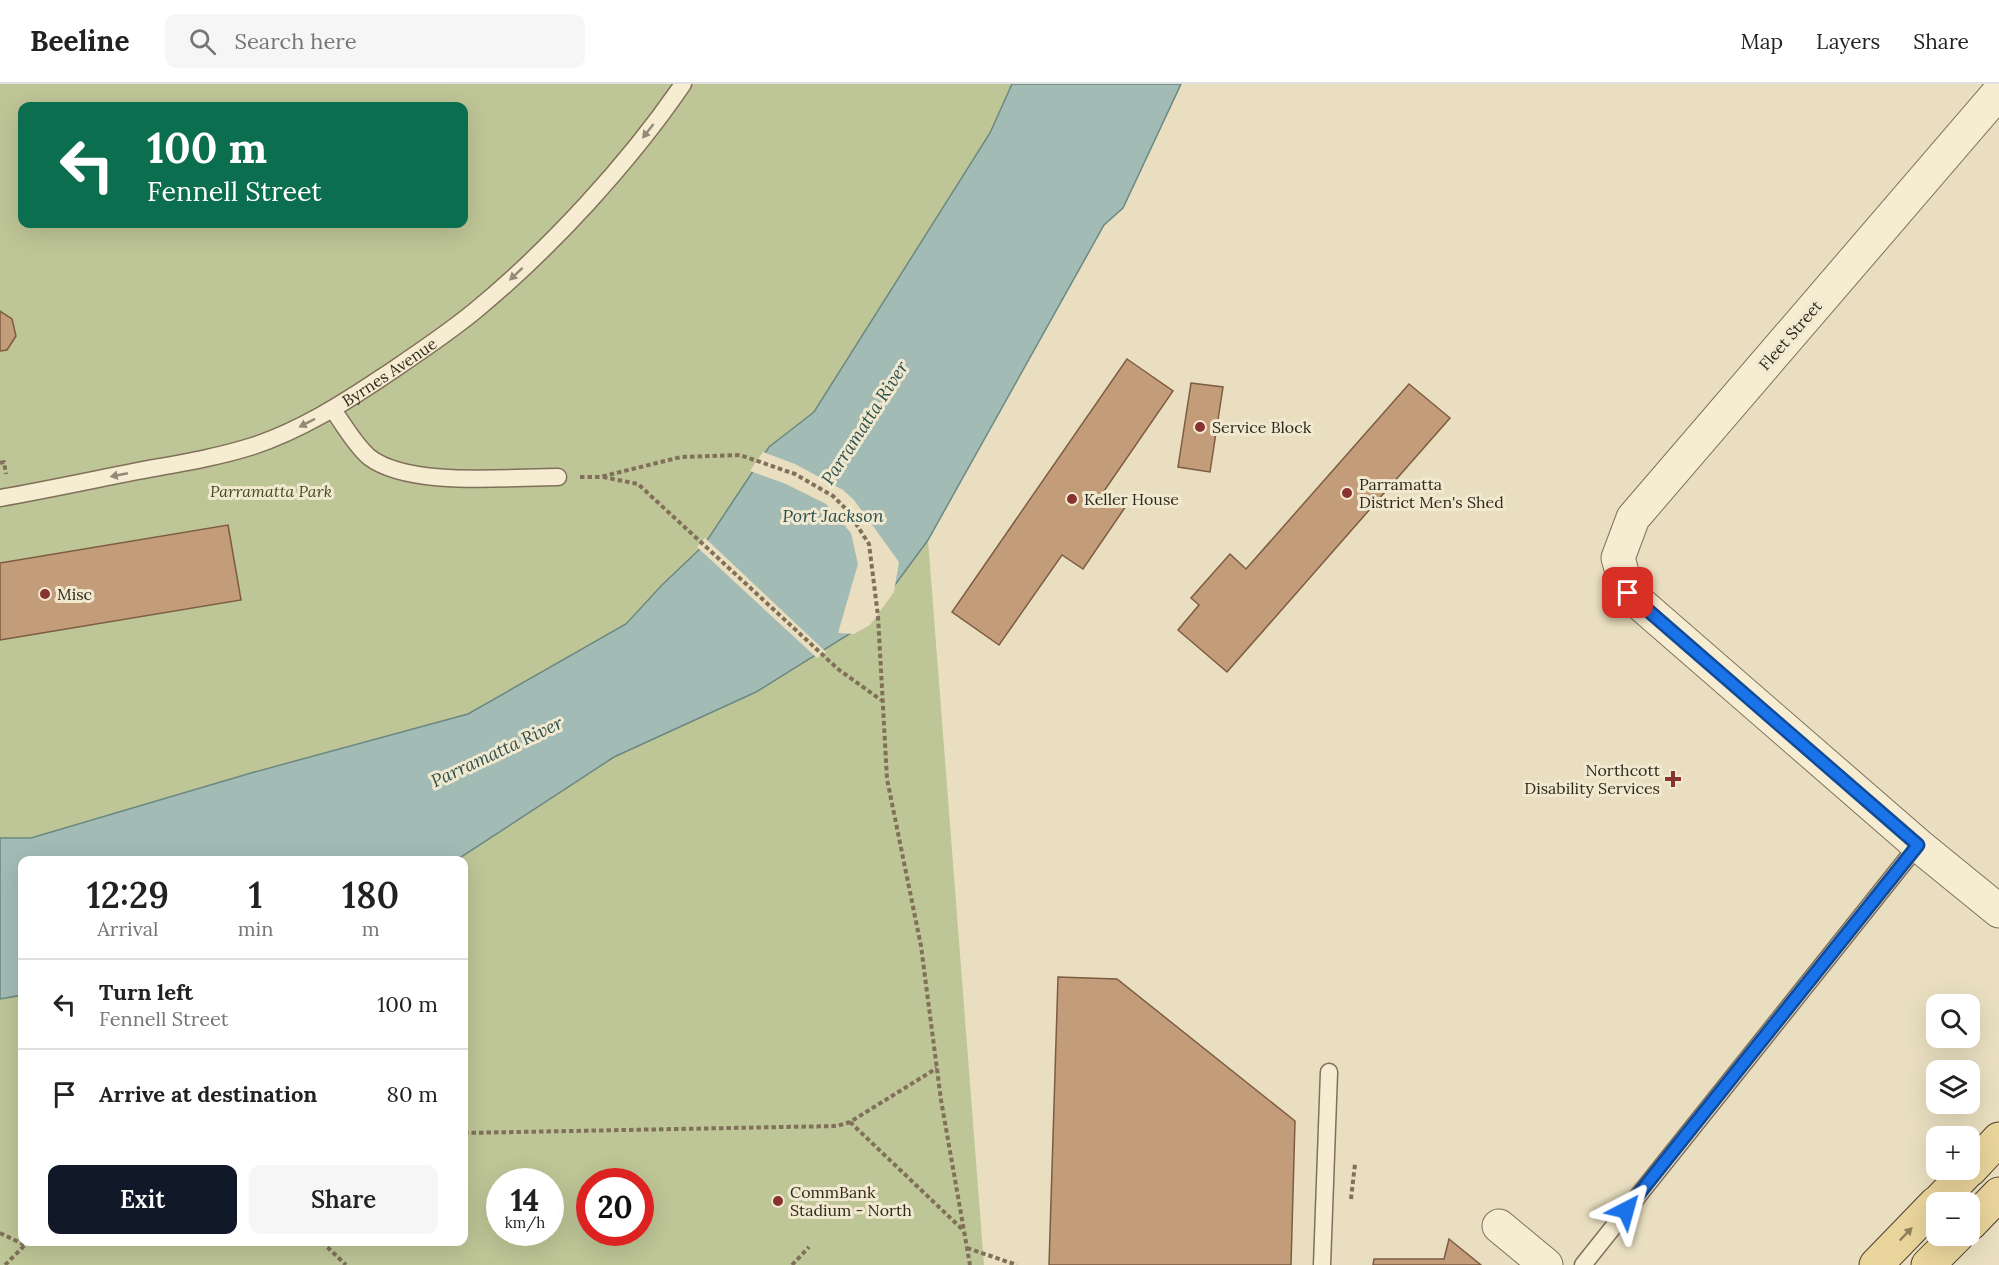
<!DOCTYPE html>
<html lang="en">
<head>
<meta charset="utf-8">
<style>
	:root { --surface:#fff; --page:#f6f6f6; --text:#222; --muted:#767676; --line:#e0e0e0; --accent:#111827 }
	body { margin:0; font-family:Lora,serif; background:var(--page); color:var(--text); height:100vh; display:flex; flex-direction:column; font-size:22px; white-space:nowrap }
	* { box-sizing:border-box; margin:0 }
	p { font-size:20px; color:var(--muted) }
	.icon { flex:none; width:33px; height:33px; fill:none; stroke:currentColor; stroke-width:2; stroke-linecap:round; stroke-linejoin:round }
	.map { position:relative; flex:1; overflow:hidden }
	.sheet { position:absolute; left:18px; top:772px; width:450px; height:390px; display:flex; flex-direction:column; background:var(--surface); border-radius:12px; box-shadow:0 6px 24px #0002 }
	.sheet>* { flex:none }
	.hud { position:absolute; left:18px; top:18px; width:450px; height:126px; border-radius:12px; box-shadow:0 6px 24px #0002; background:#0b6e4f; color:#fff; overflow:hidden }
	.controls { position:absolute; left:1926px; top:910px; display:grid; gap:12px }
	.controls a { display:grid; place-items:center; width:54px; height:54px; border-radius:12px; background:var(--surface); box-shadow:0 6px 24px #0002; font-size:30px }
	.speed { position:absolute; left:486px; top:1084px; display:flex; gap:12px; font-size:30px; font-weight:700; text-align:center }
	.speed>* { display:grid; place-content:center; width:78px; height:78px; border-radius:50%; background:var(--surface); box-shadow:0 6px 24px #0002; line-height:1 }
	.speed small { font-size:15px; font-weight:400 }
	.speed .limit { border:9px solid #d22; background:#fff; color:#111 }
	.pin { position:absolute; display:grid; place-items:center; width:51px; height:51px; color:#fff; margin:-26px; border-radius:12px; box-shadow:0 3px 9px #0006 }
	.me { position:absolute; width:66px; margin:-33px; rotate:39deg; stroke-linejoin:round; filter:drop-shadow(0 0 4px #0008) }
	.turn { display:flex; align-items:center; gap:21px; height:126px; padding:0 30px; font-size:27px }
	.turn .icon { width:78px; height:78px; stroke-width:2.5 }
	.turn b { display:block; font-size:42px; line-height:51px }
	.eta { display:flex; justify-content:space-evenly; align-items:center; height:102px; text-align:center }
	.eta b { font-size:36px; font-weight:600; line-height:42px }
	.primary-button { display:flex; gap:12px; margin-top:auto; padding:12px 30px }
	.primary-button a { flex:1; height:69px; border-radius:12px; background:var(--accent); color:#fff; font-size:24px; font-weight:600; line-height:69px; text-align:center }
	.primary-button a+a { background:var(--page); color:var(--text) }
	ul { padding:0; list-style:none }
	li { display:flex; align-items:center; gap:18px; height:90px; padding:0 30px; border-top:2px solid var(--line) }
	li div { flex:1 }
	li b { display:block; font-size:22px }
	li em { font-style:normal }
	header { display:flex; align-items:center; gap:36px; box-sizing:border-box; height:84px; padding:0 30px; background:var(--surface); border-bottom:2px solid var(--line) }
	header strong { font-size:28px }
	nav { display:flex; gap:33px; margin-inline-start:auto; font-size:21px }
	.search { width:420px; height:54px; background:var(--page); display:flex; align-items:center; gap:15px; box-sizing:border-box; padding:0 21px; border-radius:12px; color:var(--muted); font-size:22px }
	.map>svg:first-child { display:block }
	.green { fill:#bec596; fill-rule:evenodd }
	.water { fill:#a3bbb5; stroke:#6b8882; stroke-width:1.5 }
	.pier { fill:#e9dfc0 }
	.building { fill:#c39c79; stroke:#7d5c42; stroke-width:1.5 }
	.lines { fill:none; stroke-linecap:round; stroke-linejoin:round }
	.service-casing { stroke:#80705a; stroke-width:19 }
	.minor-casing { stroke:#80705a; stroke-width:35 }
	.primary-casing { stroke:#4e3e2e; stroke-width:35 }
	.path { stroke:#80705a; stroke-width:4; stroke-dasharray:4.5 3; stroke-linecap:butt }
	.service { stroke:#f5ecd2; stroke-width:16 }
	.minor { stroke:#f5ecd2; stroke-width:33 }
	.primary { stroke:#e9d49b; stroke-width:33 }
	.oneway { fill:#938a78 }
	.oneway2 { fill:#8d7e5c }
	.route-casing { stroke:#114b97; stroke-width:15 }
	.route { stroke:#1a73e8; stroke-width:10 }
	.poi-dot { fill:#893330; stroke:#f1e9cf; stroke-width:2 }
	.labels { text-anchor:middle; stroke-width:6; stroke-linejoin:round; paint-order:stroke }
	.street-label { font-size:16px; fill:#31281d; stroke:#f1e9cf }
	.poi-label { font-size:16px; fill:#31281d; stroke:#f1e9cf; text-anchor:start }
	.park-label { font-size:16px; font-style:italic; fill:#404c25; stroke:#f1e9cf }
	.water-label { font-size:18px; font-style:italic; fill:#2d504f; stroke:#f1e9cf }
</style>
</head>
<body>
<header>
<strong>Beeline</strong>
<div class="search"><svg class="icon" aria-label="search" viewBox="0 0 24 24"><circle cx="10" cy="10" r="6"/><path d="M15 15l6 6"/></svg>Search here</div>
<nav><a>Map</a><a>Layers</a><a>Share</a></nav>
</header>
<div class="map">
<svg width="1999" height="1181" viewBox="0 0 1999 1181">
	<rect width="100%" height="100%" fill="#e9dfc0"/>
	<path class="green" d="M0 0H1012L990 49 814 328 769 363 704 461 662 501 627 540 468 630 251 689 31 754H0ZM22 22H464V140H22Z
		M928 456 984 1181H0V915L22 911V1158H464V777H455L614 673 756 608 867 539ZM500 1098H550V1149H500ZM590 1098H640V1149H590Z"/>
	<path class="water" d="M1012 0H1181L1123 124 1104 141 928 456 867 539 756 608 614 673 455 777H22V911L0 915V754H31L251 689 468 630 626 540 662 501 704 461 769 363 814 328 990 49Z"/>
	<path class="pier" d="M763 368 795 380 843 406 854 416 899 478 894 508 870 541 854 550 838 549 858 480 851 449 826 420 786 400 750 387Z
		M705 454 826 568 817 574 697 463Z"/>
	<path class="building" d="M0 227 12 235 16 252 7 266 0 267Z
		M1127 275 1173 307 1104 407 1126 422 1083 485 1062 471 999 561 952 528Z
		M1191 299 1223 303 1210 388 1178 383Z
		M1409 300 1450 334 1227 588 1178 546 1199 521 1191 514 1230 470 1246 485Z
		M228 441 241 516 0 556V479Z
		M1058 893 1117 895 1295 1037 1291 1181H1049Z
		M1449 1155 1481 1181H1373L1374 1175H1444Z"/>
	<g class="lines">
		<g class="service-casing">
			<g id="service">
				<path d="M333 326C344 341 355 361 369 373 409 404 509 393 558 393"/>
				<path id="s1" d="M0 414C46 406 92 396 138 387 176 380 215 374 253 362 301 346 342 320 384 292 415 271 447 250 476 226 550 165 629 79 683 0"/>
				<path d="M1322 1181 1329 988"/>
				<path d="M1583 1181 1918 761"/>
			</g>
		</g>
		<g class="minor-casing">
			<path id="minor" d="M1999 8 1633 434 1618 474 1628 509 1918 761 1999 827
				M1499 1142 1546 1181"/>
		</g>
		<g class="primary-casing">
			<path id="primary" d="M1970 1086 1999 1055
				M1937 1119 1969 1086
				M1970 1140 1999 1110
				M1876 1181 1936 1119
				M1928 1181 1957 1152"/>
		</g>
		<path class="path" d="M0 379 4 378 6 390
			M580 393H600L681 373 740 371 795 390 833 412 847 426 869 460 878 532 887 695 921 862 941 1016 970 1181
			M603 393 638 400 838 585 881 616
			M850 1038 963 1146
			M464 1049 837 1042 850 1038 937 984
			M1351 1115 1355 1080
			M0 1149 25 1161
			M322 1158 346 1181
			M967 1164 1017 1181
			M5 1181 28 1158
			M792 1181 809 1163"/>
		<use href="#service" class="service"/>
		<use href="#minor" class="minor"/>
		<use href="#primary" class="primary"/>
	</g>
	<defs><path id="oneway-solid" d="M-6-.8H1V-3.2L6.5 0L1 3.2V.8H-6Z" transform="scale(1.5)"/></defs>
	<g class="oneway">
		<use href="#oneway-solid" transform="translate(648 47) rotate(128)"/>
		<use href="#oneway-solid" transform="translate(516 190) rotate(137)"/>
		<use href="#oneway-solid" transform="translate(307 339) rotate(153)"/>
		<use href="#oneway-solid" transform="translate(119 391) rotate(169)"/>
	</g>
	<use class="oneway2" href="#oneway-solid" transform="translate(1906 1150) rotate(-46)"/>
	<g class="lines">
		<g class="route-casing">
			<path id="route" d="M1626 1126 1918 761 1628 509"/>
		</g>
		<use href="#route" class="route"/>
	</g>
	<g class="poi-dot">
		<circle cx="1200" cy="343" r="6"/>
		<circle cx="1347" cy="409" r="6"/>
		<circle cx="1072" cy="415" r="6"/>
		<circle cx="45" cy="510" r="6"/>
		<path d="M1670 686h6v6h6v6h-6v6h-6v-6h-6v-6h6z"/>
		<circle cx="778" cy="1117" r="6"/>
	</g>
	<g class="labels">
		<g class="street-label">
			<text transform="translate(1790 251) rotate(-49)" y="6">Fleet Street</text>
			<text dy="6" stroke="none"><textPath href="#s1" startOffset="414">Byrnes Avenue</textPath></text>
		</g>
		<g class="poi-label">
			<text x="1212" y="349">Service Block</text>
			<text x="1359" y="406">Parramatta<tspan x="1359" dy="18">District Men's Shed</tspan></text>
			<text x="1084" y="421">Keller House</text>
			<text x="57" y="516">Misc</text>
			<text x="1660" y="692" text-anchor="end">Northcott<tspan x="1660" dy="18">Disability Services</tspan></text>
			<text x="790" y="1114">CommBank<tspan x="790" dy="18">Stadium - North</tspan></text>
		</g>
		<g class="park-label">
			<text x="271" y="413">Parramatta Park</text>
		</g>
		<g class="water-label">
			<text transform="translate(865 339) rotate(-57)" y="6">Parramatta River</text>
			<text x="833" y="438">Port Jackson</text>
			<text transform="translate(497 668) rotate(-25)" y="6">Parramatta River</text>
		</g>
	</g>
</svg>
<div class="controls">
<a><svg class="icon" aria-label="search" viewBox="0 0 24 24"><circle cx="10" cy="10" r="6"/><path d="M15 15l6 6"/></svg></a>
<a><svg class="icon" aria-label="layers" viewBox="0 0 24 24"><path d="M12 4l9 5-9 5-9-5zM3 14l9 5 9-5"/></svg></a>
<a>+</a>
<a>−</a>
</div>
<div class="speed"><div>14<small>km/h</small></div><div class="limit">20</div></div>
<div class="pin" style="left:1628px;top:509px;background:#d93025"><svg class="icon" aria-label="arrive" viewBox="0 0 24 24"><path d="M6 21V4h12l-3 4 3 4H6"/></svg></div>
<svg class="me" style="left:1626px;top:1126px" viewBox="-20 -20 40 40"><path d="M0-17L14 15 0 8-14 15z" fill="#1a73e8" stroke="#fff" stroke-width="4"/></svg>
<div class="hud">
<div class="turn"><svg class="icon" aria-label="left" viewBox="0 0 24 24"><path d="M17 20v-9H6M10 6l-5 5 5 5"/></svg><div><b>100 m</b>Fennell Street</div></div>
</div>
<section class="sheet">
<div class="eta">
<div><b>12:29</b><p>Arrival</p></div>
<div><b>1</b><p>min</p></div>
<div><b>180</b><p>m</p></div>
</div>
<ul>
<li><svg class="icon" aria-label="left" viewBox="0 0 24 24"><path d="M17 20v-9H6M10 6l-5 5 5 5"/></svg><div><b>Turn left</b><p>Fennell Street</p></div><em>100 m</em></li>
<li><svg class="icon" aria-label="arrive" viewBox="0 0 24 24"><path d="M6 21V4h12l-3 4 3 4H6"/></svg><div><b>Arrive at destination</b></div><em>80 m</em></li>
</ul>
<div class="primary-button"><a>Exit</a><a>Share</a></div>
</section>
</div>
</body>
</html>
